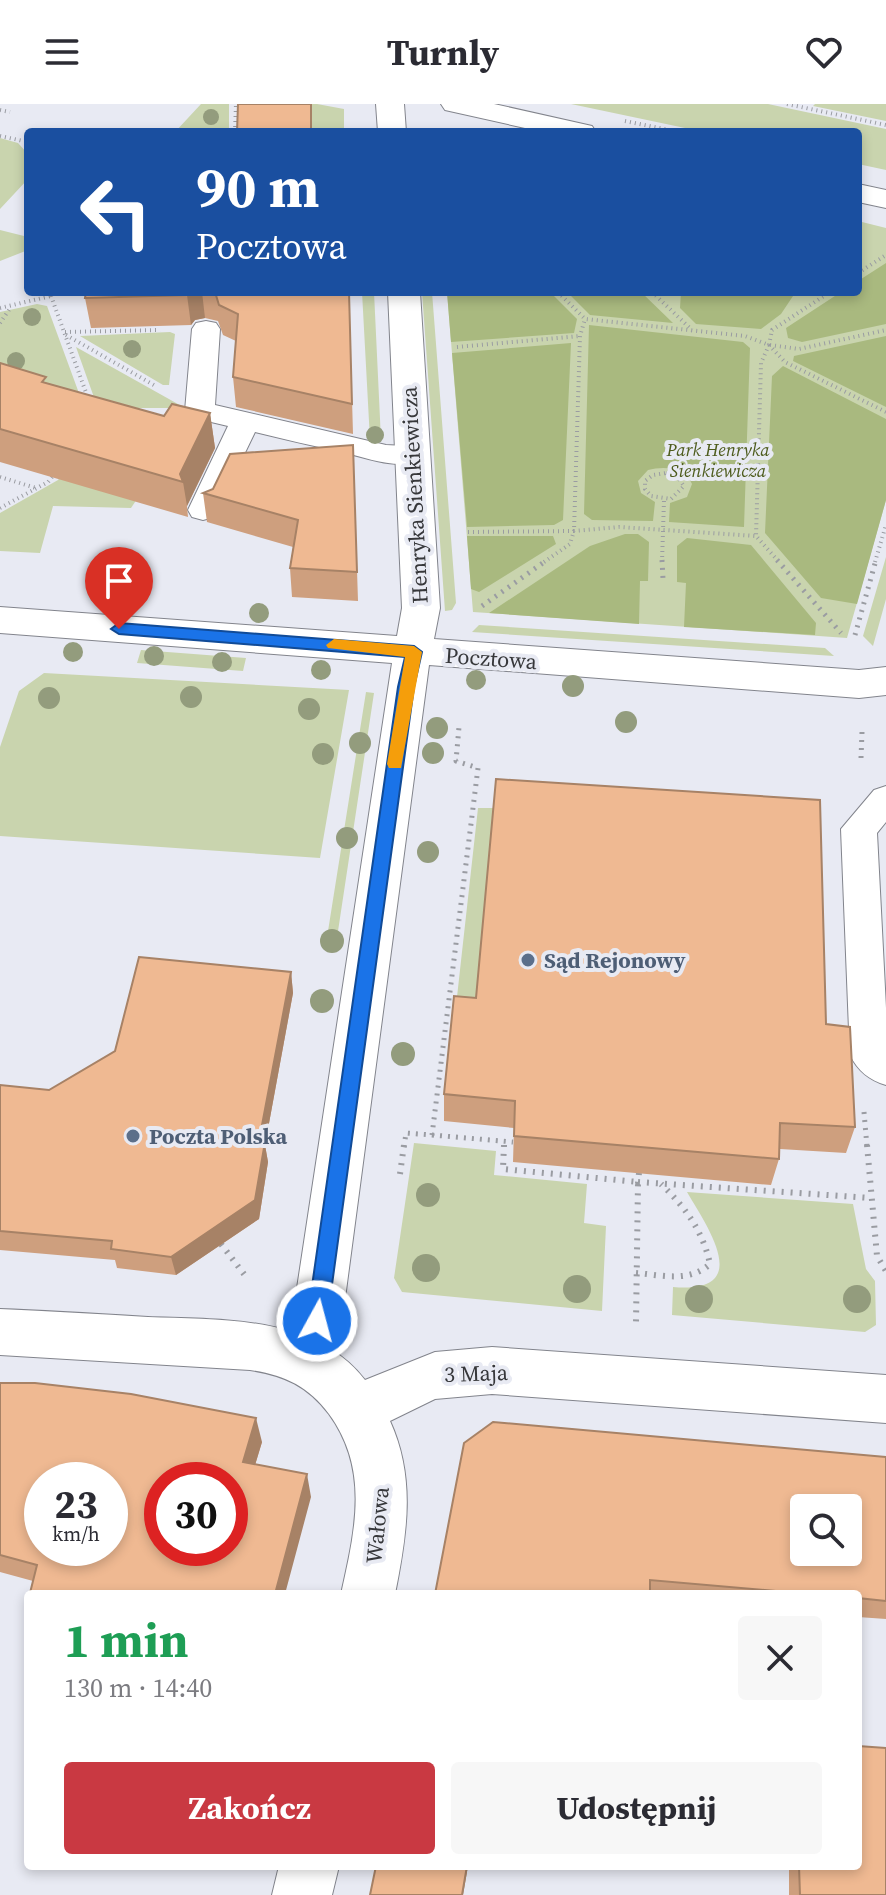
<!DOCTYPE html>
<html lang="pl">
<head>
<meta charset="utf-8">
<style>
	:root { --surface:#fff; --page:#f7f7f7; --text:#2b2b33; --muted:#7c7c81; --accent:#c93942 }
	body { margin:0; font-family:"Source Serif 4",serif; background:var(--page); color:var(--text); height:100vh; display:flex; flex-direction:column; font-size:30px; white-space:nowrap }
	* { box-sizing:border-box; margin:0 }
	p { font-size:26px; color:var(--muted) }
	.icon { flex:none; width:44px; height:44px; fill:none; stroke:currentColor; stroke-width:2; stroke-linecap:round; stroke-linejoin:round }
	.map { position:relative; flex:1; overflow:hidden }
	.sheet { position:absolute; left:24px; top:1486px; width:838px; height:280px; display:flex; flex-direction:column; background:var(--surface); border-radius:8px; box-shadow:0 4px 12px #0003 }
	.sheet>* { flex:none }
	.top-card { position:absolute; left:24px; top:24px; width:838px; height:168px; border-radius:8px; box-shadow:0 4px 12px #0003; background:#1a4fa0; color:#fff; overflow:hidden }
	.fabs { position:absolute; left:790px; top:1390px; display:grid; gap:16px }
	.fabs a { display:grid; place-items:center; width:72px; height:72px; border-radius:8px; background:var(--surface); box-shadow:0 4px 12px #0003; font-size:40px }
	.speed { position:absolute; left:24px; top:1358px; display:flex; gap:16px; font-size:40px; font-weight:700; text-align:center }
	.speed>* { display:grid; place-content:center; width:104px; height:104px; border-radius:50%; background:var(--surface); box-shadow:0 4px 12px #0003; line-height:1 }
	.speed small { font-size:20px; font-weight:400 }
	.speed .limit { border:12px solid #d22; background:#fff; color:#111 }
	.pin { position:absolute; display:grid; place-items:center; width:68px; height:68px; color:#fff; margin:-82px -34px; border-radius:50% 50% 50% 0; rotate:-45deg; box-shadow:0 0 8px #0007 }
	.pin .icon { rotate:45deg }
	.me { position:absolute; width:88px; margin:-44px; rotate:7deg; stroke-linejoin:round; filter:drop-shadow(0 0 6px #0008) }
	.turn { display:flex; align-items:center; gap:28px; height:168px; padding:0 40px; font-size:36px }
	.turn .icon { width:104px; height:104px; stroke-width:2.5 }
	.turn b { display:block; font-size:56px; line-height:68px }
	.round { display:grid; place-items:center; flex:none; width:84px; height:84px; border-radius:8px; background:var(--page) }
	.summary { display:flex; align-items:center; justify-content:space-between; height:136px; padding:0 40px }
	h1 { font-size:48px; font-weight:700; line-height:60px; color:#1e9e55 }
	.button { display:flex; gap:16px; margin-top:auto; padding:16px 40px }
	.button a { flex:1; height:92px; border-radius:8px; background:var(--accent); color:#fff; font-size:32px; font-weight:700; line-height:92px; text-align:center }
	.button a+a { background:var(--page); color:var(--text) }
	header { display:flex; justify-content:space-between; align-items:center; height:104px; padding:0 40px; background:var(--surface); font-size:36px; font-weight:700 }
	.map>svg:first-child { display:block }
	.green { fill:#c9d4ae }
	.forest { fill:#a9b97f }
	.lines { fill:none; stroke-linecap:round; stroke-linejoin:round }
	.service-casing { stroke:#82848c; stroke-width:2 }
	.minor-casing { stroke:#82848c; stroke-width:2 }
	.tertiary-casing { stroke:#82848c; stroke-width:2 }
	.path-far2 { stroke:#9a9ca2; stroke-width:4; stroke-dasharray:1 4; stroke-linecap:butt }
	.path-far1 { stroke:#9a9ca2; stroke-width:5; stroke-dasharray:2 6; stroke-linecap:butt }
	.path { stroke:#9a9ca2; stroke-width:6; stroke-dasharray:2 7; stroke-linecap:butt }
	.service { fill:#fff; fill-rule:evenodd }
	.minor { fill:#fff; fill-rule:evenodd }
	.tertiary { fill:#fff; fill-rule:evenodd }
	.tree { fill:#939c7d }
	.wall { fill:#ce9f7e }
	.shaded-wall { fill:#a78266 }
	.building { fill:#efb992; stroke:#a78266; stroke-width:2; fill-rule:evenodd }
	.route { fill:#1a73e8; stroke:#114b97; stroke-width:2 }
	.slow { fill:#f59e0b }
	.service-dot { fill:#5c6f8a; stroke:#e8eaf3; stroke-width:3 }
	.labels { text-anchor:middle; stroke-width:8; stroke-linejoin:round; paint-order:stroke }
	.far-park-label { font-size:18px; font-style:italic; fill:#4e5c1d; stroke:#e8eaf3 }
	.street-label { font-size:22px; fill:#36373a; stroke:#e8eaf3 }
	.service-label { font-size:22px; font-weight:bold; fill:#4e5e75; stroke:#e8eaf3; text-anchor:start }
</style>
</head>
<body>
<header><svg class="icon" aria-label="menu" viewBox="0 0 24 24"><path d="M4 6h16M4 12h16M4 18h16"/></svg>Turnly<svg class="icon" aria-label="heart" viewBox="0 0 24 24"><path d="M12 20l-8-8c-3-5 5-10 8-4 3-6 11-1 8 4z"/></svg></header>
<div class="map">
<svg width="886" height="1791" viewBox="0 0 886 1791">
	<rect width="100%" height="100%" fill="#e8eaf3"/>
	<path class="green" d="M201 0H229V28H175Z
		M242 0H317L344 5V28H313Z
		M571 0H768L886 25V66L858 60V28H704Z
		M815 0H886V17L813 2Z
		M0 34 18 39 28 50V75L0 105Z
		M858 117 886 124V396L847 534 473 508 447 188H858Z
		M0 126 24 132 28 128V146L0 157Z
		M362 188H374L381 336H370Z
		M422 188H432L456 499 452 506 445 507Z
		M37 200 47 202 80 292 0 279V208Z
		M170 228 175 230 169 281H163L80 232Z
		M76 243 185 304H111L96 299Z
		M107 315 177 335 131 404 53 402 40 449 0 447V409L58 376Z
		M886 453V495L873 542 863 532Z
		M479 521 825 544 834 552 472 528Z
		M141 546 246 554 243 567 137 559Z
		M44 569 349 586 320 754 0 732V643L19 587Z
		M366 588 374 589 335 847 325 846Z
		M478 704H495L475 922 454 920Z
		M414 1039 496 1047 494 1071 587 1080 584 1119 606 1122 602 1207 402 1188 394 1174Z
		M687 1088 853 1100 866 1165 875 1177 876 1221 865 1228 672 1211 673 1183C755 1190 708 1124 687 1088Z"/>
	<path class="forest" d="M886 159V220L802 238 788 234 786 224 841 188H858V177Z
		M447 188H550L577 215 574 229 451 238Z
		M567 188H641L673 219 590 211Z
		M681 188H790L793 192 781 210 761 225 696 220 680 204Z
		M589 221 743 238 750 244 744 423 669 418 670 399 687 393 692 380C685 363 664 362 648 366L638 377 641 389 655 398 653 417 592 416 584 410Z
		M886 232V303L793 257 794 252Z
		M571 239 563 416 554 421 467 423 452 249Z
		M783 262 886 315V396L857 500 821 494 765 429 772 272Z
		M625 430H638L649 438 648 477H640L639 520 489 509 590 442Z
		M467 432H553L556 440 479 488 471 485Z
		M687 434 751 441 816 519 815 531 684 523 686 479 677 478V442Z"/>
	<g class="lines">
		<g class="service-casing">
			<path id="service" d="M206 217 216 219 220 225 215 301 386 341 424 343 428 350 424 357C393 365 371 355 342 348 313 342 284 335 255 328L214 413 203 416 192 413 188 406 228 322 190 313 185 307 192 225 196 219Z
				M886 682V718L877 729 886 904V981C869 976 858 967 850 951L841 725 874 686Z"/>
		</g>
		<g class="minor-casing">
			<path id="minor" d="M376 0H404L406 28H378Z
				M441 0H494L592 22 596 28H543L445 6Z
				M858 80 886 86V104L858 98Z
				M388 188H420L440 504 434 535 859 566 886 563V591L859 594 429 561 342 1217 319 1271 301 1277 283 1271 276 1254 292 1217 392 559 0 529V503L397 532 402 504Z"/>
		</g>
		<g class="tertiary-casing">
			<path id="tertiary" d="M0 1205C49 1207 99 1210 148 1213 222 1216 315 1211 365 1276L435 1248 492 1243 886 1271V1319L492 1290 435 1295 390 1317C416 1374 407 1430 395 1490H341C355 1427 370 1366 329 1310 308 1282 284 1271 250 1266L0 1251Z
				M279 1762H339L332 1791H272Z"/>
		</g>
		<path class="path-far2" d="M787 0 886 21
			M0 6 10 8
			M625 17 679 28
			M235 28 236 0
			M0 32 28 38
			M858 169 886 151
			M558 188 585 215 745 232 769 241 772 226 830 188
			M652 188 692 226
			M51 192 88 294
			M0 204 51 192 50 188
			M0 219 11 203
			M65 228 160 226
			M66 231 154 281
			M769 241 761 259 756 432 779 458
			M769 241 785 258 886 308
			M770 241 799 245 886 226
			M457 243 580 232
			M666 369 678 374 684 382 671 395 651 392 645 385V377L653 371Z
			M0 373 36 384
			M0 404 48 378 56 368
			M468 428 574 427 580 232 585 215
			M544 458 570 440 574 427 619 423 756 432
			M662 458 664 396
			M875 458 886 421"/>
		<path class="path-far1" d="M662 456 663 475
			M777 456 841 529
			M482 502 547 456
			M855 531 876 456
			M861 654 862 628
			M864 1008 867 1043
			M432 1031 513 1038
			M404 1043 406 1029 432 1031 478 664 456 657 459 623
			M504 1043V1038"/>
		<path class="path" d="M504 1041 503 1065 638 1078 636 1219
			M867 1041 877 1152 886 1167
			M639 1069 638 1078 871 1094
			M400 1070 404 1041
			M221 1140 247 1174
			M636 1169C662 1171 689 1179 710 1160 703 1127 685 1103 661 1080"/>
		<use href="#service" class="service"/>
		<use href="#minor" class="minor"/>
		<use href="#tertiary" class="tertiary"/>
	</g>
	<g class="tree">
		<circle cx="211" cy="13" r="8"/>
		<circle cx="32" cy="213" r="9"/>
		<circle cx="132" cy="245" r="9"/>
		<circle cx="16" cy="257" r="9"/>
		<circle cx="375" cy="331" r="9"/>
		<circle cx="259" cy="509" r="10"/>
		<circle cx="73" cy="548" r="10"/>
		<circle cx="154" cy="552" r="10"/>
		<circle cx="222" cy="558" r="10"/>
		<circle cx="321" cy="566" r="10"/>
		<circle cx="476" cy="576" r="10"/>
		<circle cx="573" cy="582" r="11"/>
		<circle cx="191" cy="593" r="11"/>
		<circle cx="49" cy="594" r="11"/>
		<circle cx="309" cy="605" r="11"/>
		<circle cx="626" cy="618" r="11"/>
		<circle cx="437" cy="624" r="11"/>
		<circle cx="360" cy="639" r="11"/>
		<circle cx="433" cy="649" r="11"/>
		<circle cx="323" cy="650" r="11"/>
		<circle cx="347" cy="734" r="11"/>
		<circle cx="428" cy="748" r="11"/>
		<circle cx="332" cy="837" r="12"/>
		<circle cx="322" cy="897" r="12"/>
		<circle cx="403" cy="950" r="12"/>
		<circle cx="428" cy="1091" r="12"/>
		<circle cx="426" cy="1164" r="14"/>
		<circle cx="577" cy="1185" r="14"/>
		<circle cx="699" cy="1195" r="14"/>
		<circle cx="857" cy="1195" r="14"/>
	</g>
	<path class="wall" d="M86 188H349L353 330 236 303 233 273 236 237 223 231 218 217 205 214 195 216 191 221 91 224 85 194Z
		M0 259 47 279 164 312 210 309 215 344 187 402 188 413 0 358Z
		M353 341 358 497 292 493 290 464 293 443 207 418 203 389Z
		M291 868 293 889 265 1041 268 1058 259 1115 176 1171 117 1164 115 1156 0 1146V981L49 986Z
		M826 920 855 1023 846 1049 780 1045 779 1055 771 1081 513 1058 514 1024 444 1017V990Z
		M0 1279 262 1338 255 1361 311 1393 33 1477 0 1468Z
		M886 1353V1515L858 1513V1490H435Z
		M789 1762H858L886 1791H789Z"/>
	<path class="shaded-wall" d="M190 188H202L205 214 195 216 191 221 187 191Z
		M210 309 215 344 187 402 183 378 180 370Z
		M291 868 293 889 265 1041 268 1058 259 1115 176 1171 171 1153 259 1037Z
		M256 1314 262 1338 249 1381 243 1358Z
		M307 1370 311 1393 285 1490H275Z
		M467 1762H468L463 1791H462Z"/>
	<path class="building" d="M238 0H311V28H237Z
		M86 188H190L187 191 85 194Z
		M215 188H349L352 300 233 273 238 210 219 201Z
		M0 259 46 273 42 278 164 312 172 300 210 309 180 370 183 378 0 325Z
		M353 341 357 468 290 464 298 416 203 389 213 385 230 350Z
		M496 675 820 696 826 920 850 923 855 1023 780 1019 779 1055 514 1032 515 997 444 990 454 892 476 894Z
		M139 853 291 868 259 1037 265 1038 255 1096 171 1153 111 1145 112 1137 0 1127V981L49 986 115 947Z
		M0 1279H35L131 1290 256 1314 243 1358 307 1370 275 1490 30 1489 37 1461 0 1451ZM42 1376H110V1444H42ZM162 1376H230V1444H162Z
		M493 1318 886 1353V1497L858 1494V1490H809L650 1476V1490H435L464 1339ZM804 1404H848V1448H804Z
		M858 1642 886 1644V1791H800L799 1762H858Z
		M376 1762H467L462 1791H370Z"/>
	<path class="route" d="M119 519 414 542 422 548 414 583 327 1217 324 1224 317 1226 310 1224 307 1217 398 583 405 553 119 530 111 525Z"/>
	<path class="slow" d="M334 535 414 542 422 548 401 664H389L387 660 405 553 328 544 326 541Z"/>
	<g class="service-dot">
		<circle cx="528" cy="856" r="8"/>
		<circle cx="133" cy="1032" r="8"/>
	</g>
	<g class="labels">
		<g class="far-park-label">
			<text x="718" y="352">Park Henryka<tspan x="718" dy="21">Sienkiewicza</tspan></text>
		</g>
		<g class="street-label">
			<text transform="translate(414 391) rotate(-93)" y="8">Henryka Sienkiewicza</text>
			<text transform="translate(491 554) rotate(4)" y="8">Pocztowa</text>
			<text transform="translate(476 1269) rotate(-2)" y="8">3 Maja</text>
			<text transform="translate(377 1421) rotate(-84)" y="8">Wałowa</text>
		</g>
		<g class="service-label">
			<text x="544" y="864">Sąd Rejonowy</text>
			<text x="149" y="1040">Poczta Polska</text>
		</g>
	</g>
</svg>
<div class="fabs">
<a><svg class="icon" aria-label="search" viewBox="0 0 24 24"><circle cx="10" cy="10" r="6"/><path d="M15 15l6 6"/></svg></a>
</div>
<div class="speed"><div>23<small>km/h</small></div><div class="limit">30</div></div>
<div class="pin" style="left:119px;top:525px;background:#d93025"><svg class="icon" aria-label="arrive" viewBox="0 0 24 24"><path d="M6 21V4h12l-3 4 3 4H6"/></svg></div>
<svg class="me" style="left:317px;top:1217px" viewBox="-20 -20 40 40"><circle r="17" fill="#1a73e8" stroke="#fff" stroke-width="3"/><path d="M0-11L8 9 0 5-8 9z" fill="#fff"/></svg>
<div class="top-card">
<div class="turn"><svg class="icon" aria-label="left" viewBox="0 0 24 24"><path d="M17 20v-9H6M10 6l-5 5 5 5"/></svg><div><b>90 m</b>Pocztowa</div></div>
</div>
<section class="sheet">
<div class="summary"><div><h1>1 min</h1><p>130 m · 14:40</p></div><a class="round"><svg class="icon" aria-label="close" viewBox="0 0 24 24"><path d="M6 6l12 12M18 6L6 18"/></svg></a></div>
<div class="button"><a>Zakończ</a><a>Udostępnij</a></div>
</section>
</div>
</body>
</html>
